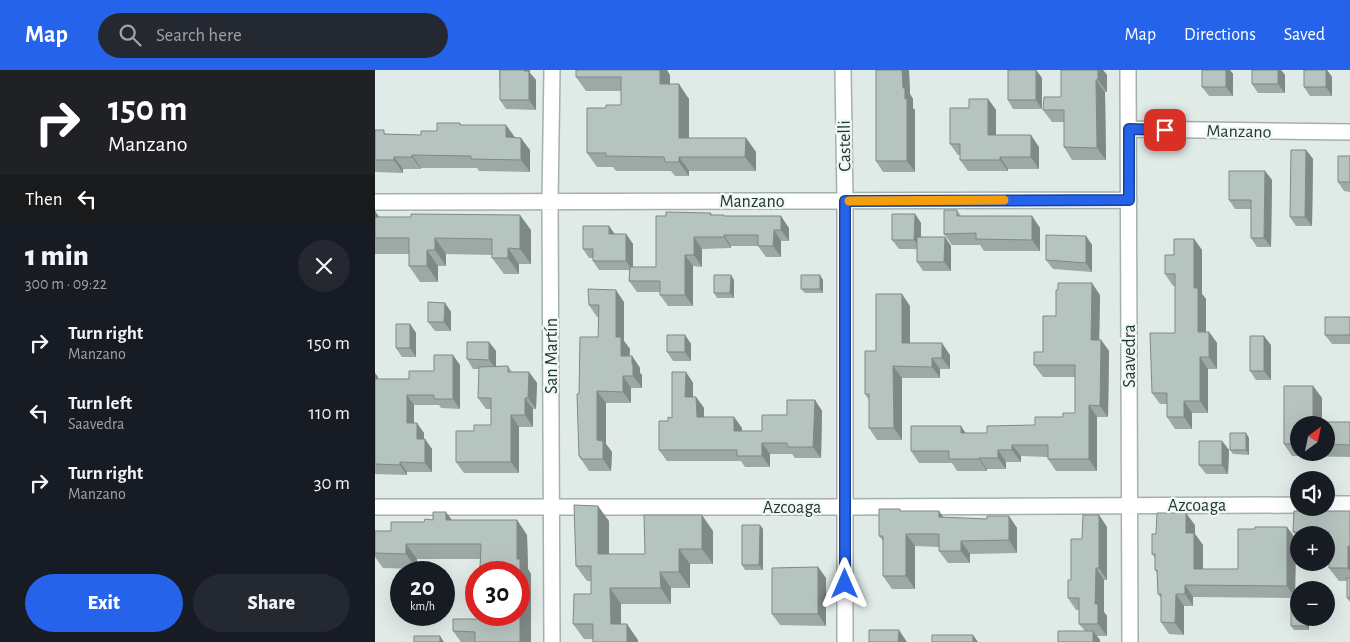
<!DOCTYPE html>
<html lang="en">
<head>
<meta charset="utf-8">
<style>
	:root { --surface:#171b24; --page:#242831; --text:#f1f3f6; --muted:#9ea1a6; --accent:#2563eb }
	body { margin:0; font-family:"Alegreya Sans",sans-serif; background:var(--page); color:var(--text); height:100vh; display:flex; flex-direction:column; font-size:19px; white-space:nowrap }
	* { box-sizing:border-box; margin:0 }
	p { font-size:16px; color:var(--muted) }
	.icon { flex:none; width:28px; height:28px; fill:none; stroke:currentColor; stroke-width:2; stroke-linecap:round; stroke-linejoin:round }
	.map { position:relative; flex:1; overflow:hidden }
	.sheet { display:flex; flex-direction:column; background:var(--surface); width:375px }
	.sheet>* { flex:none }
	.guide { background:#202124; color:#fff; overflow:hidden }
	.needle { width:32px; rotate:33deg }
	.fabs { position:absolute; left:915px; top:346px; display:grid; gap:10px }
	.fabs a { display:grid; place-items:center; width:45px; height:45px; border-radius:50%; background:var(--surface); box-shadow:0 5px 20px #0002; font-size:25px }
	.speed { position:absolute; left:15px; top:491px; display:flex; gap:10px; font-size:25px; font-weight:700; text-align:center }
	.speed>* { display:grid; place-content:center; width:65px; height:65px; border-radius:50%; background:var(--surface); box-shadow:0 5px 20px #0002; line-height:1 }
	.speed small { font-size:12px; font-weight:400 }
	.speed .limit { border:8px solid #d22; background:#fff; color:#111 }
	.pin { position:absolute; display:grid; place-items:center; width:42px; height:42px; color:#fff; margin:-21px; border-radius:10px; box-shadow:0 2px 8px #0006 }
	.me { position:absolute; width:55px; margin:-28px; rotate:0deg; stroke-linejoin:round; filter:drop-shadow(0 0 4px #0008) }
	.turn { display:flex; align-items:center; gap:18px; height:105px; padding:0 25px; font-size:22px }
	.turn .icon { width:65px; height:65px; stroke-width:2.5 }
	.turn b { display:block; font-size:35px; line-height:42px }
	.then { display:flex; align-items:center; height:48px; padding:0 25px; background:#0003; gap:10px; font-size:19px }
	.round { display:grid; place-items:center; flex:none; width:52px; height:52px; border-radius:26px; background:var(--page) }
	.headline { display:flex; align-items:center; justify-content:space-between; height:85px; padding:0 25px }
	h1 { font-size:30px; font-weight:800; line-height:38px }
	.action { display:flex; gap:10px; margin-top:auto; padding:10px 25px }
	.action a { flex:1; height:58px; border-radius:30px; background:var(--accent); color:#fff; font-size:20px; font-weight:800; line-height:58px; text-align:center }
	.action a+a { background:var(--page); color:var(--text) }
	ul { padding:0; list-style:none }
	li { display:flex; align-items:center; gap:15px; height:70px; padding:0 25px }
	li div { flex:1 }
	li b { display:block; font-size:19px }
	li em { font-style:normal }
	header { display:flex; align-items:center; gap:30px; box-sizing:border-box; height:70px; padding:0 25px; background:var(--accent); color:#fff }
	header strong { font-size:24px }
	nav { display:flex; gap:28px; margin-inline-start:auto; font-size:18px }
	.search { width:350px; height:45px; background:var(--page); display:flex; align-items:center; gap:12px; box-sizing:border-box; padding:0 18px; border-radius:28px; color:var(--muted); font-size:19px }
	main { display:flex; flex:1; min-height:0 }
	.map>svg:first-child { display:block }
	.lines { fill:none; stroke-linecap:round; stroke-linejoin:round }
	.minor-casing { stroke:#a3b1ad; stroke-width:18 }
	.minor { stroke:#fff; stroke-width:15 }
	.wall { fill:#9da9a4; fill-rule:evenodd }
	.shaded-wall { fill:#7f8986 }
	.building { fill:#b6c4bf; stroke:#7f8986 }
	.route-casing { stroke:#184099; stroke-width:12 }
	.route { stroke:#2563eb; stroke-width:9 }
	.slow { stroke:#f59e0b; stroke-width:9 }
	.labels { text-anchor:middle; stroke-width:4.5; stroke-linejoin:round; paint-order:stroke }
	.street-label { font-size:18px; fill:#223833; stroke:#f0f7f4 }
</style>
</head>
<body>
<header>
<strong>Map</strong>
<div class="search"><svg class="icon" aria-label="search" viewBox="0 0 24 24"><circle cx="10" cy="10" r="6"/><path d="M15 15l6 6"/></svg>Search here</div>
<nav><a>Map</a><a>Directions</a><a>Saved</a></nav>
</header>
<main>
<section class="sheet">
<div class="guide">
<div class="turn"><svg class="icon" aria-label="right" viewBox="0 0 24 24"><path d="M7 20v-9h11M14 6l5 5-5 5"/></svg><div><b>150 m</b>Manzano</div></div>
<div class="then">Then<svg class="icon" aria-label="left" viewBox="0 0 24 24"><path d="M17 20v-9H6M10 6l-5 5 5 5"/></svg></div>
</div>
<div class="headline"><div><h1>1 min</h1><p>300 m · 09:22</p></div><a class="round"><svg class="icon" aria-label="close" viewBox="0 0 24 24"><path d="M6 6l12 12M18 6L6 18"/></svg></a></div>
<ul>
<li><svg class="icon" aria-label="right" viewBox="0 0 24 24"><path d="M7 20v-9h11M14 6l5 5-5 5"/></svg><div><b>Turn right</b><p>Manzano</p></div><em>150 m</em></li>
<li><svg class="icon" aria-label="left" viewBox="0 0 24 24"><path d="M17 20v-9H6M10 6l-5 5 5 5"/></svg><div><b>Turn left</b><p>Saavedra</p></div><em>110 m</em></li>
<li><svg class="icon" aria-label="right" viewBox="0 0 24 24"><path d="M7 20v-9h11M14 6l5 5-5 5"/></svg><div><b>Turn right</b><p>Manzano</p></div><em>30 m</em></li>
</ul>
<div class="action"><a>Exit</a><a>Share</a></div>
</section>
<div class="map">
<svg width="975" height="572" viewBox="0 0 975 572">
	<rect width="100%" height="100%" fill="#e0eae6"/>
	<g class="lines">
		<g class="minor-casing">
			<path id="minor" d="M177 0 175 132 177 572
				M468 0 470 131V572
				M753 0 755 572
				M754 59 975 62
				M0 132 754 130
				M951 434H975
				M0 437H471L924 435"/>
		</g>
		<use href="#minor" class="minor"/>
	</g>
	<path class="wall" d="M124 0H155V3L161 10V40L131 39 125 30Z
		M501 0H534L535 24 538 29V38L540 40V102H508L501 91Z
		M661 0 667 8V39H638L633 30Z
		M686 0H728L732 5V22H730L731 90H697L689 77V52H677L668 40 686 27Z
		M827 0H855L858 4V26H834L827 17Z
		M877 0H906L910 5V23H883L877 14Z
		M929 0H952L957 7V26H935L929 17Z
		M295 5V14L314 29V68H371L381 82V101H314V106H300L296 101H241L238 97H222L212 83 231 38 246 35V21H211L201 7Z
		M613 29 621 40V65L664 77V99H633V101H593L585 90V85H583L575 74 594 38Z
		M86 55H131L140 67 155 80V102L104 101 102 98H46V99H28V103L0 102V60L12 64 46 65Z
		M931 80 938 89 937 156H921L915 147Z
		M975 86V122L969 121 963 112Z
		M890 101 897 110 896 177H882L876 168V139H860L854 130Z
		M582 140 586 146H657L665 158V181H609L605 175H577L569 164Z
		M0 141 4 147 156 160V194H144V204H129L117 188V185L71 184V196H63V212H45L34 196V184H0Z
		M336 143 337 145 414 158V171H406V187H391L383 176H356V178L327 179V197L318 196V236H293L285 225V222H262L254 211V200H224L218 191V188H214L208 179 234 156 240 164H251L258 174V197H281L291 146Z
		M540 144 546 153V167H570L576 176V201H548L542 192V179H524L517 170Z
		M711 166 717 175V202L678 199 671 190Z
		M819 169 827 180V224L831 229V262H834L842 273V299H833V343H817V359H800L792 347V334H785L777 323 800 263V216H798L790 204 799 185Z
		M359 210V228H342L339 223Z
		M448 210V223H430L426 219Z
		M725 225 724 270H726L734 281 733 347H722V401H681L673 389V387L646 386V392H631V399H612V401H582L577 393H544L536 381 591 363H612L660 355 688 347 700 343V307H668L659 295 668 282 681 246Z
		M249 232V271L255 279 254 286H257L265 298V303L267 305V318H256V333H231V374L237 382 236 401H214L204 386V324L223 267 224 247H222L214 235Z
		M70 233 76 242V261H60L53 252Z
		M535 236V273L575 285V299H565V308H527V370H502L494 358V330L490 324 501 281Z
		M975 247V274H957L950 265Z
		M35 254 41 263V287H27L21 278Z
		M310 265 316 274V291H298L292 282Z
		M114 272 121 281V296H133L137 302H154L162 313 161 339H158V357H144V403H89L81 392 99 361 116 355V339H111L103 328 104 299H98L92 289Z
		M896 275V310H881L875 301Z
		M85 295V339L66 338 64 335H39V353L49 363V369L57 379V402H32V405L0 404V303L3 307V309H34L59 301Z
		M311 302 318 313V327H321L329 338V347H359L367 358V361H387L412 345 440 330 447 341 446 388H420L417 384H395V397H370L366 391H292L284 380 293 351 297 348Z
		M909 316H938L947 328V352H975V387L917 386 909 374ZM924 355H951V382H924Z
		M874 368V385L858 384 855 380Z
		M847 371 854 380 853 404H831L824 395Z
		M527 441H564L568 447 612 449 634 446 642 458V483L595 484V493H573L564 481V477L540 476V519H517L508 506V471L504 466Z
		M975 441V532L972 528V511H964L954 498V475H951V465H924V470L918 462Z
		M724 445 732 457V510H729V542L732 546V566H722L725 570V572H683L710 561 704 554V540H701L693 528 707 469Z
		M77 450H142L152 465 153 499 156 504V572H86L78 561 108 549V502L105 498V489H42V499L8 498 0 487V461H16L49 452Z
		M234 451V484H270L338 461V494H315V518H296V534H246V554L263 570 209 569 198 554 216 524V511H212L201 496Z
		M820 455V464L828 475V499H863L921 469 920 528 818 527V536H809V565L794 564 786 552V528L783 524 782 503 780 500V488L777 484 781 464Z
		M388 459V500H370L367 495Z
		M443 497 451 508V556L405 555 397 544Z
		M924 548H934V560H919L916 556Z"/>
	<path class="shaded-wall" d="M149 0H155V3L161 10V40L154 30Z
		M285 0H292L295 5V29L285 14Z
		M527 0H534L535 24 538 29V38L540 40V102L532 91 530 29 528 18Z
		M661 0 667 8V39L661 30Z
		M721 0H728L732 5V22L723 10Z
		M851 0H855L858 4V26L851 17Z
		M903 0H906L910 5V23L903 14Z
		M951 0H952L957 7V26L951 17Z
		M721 10 730 22 731 90 722 78Z
		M304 14 314 29V82L304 68Z
		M613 29 621 40V77L613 65Z
		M131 55 140 68 131 67Z
		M656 65 664 77V99L656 87Z
		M146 68 155 80V102L146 90Z
		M371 68 381 82V101L370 87Z
		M931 80 938 89 937 156 930 147Z
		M37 85 46 98V99L37 87Z
		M19 87 28 99V103L19 90Z
		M304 87 314 101V106L304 92Z
		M625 87 633 99V101L625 90Z
		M890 101 897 110 896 177 889 168Z
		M0 141 11 157 0 147Z
		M540 144 546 153V179L539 170Z
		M145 145 156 160V194L145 179Z
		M406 146 414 158V171L406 160Z
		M657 146 665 158V181L657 170Z
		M234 156 240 165 234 164Z
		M399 160 406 171V187L398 176Z
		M251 164 258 174V200L251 191Z
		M349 165 356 176V178L349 167Z
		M711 166 717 175V202L711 193Z
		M319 167 327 179V197L319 185Z
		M570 167 576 176V201L569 192Z
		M60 168 71 184V196L60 180Z
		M819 169 827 180V224L831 229V273L823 262 819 218Z
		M133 178 144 194V204L133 188Z
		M52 180 63 196V212L52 196Z
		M310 185 318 196V236L310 225Z
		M356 205 359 210V228L355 223Z
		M445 205 448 210V223L445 219Z
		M717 213 725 225 724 281 716 270Z
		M241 220 249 232V271L255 279 254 298 246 286 241 267Z
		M527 224 535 236V285L527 273Z
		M70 233 76 242V261L69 252Z
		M35 254 41 263V287L35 278Z
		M834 262 842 273V299L834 287Z
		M310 265 316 274V291L310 282Z
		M889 266 896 275V310L889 301Z
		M726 270 734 281 733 347 725 336Z
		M114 272 121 281V299L114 290Z
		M567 273 575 285V299L567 288Z
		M78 285 85 295V339L78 329Z
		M257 286 265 298V303L267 305V318L258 306 257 294Z
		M825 287 833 299V343L825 331Z
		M557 288 565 299V308L557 297Z
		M518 296 527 308V370L519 358Z
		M154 302 162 313 161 339 153 328Z
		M311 302 318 313V338L310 327Z
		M0 303 3 307V319L0 315Z
		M248 306 256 318V333L248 322Z
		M938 316 947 328V355L938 352Z
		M222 321 231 333V374L237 382 236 401 228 389 222 370Z
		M32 325 39 335V363L32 353Z
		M321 327 329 338V358L322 347Z
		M150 328 158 339V357L150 345Z
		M440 330 447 341 446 388 438 377Z
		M809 331 817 343V359L809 347Z
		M714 335 722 347V401L714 389Z
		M136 345 144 357V403L136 392Z
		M359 347 367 358V372L359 361Z
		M42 353 49 363V379L42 369Z
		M586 356 594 368 586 363Z
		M871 363 874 368V385L871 380Z
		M50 369 57 379V402L50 393Z
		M847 371 854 380 853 404 847 395Z
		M387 373 395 384V397L387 386Z
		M637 375 646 386V392L637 380Z
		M623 380 631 392V399L623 388Z
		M604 388 612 399V401L604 389Z
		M25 392 32 402V405L25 395Z
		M223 436 234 451V499L223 484Z
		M564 441 573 454 564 447Z
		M71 442 82 457 71 450Z
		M811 443 820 455V464L828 475V511L819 499 811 463Z
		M327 445 338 461V494L327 479Z
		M724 445 732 457V510L724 498Z
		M634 446 642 458V483L634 470Z
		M142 450 152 465 153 499 156 504V572H145L142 489Z
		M385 455 388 459V500L384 495Z
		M912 457 921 469 920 528 912 516Z
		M531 464 540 476V519L531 506Z
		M586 471 595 484V493L586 481Z
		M31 474 42 489V499L31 484Z
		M973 476 975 478V501L973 498Z
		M304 479 315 494V518L304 502Z
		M443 497 451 508V556L443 544Z
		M721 498 729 510V542L732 546V566L723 554 720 534Z
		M285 502 296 518V534L286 518Z
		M810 515 818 527V536L810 524Z
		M235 518 246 534V570L236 554Z
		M801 524 809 536V565L800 553Z
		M931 548H934V560L931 556Z
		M252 554 263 570V572H252Z
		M524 560 532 572H523Z
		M718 561 725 570V572H718Z
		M598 565 603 572H598Z
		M65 566 69 572H65Z"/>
	<path class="building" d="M125 0H149V1H154V30H125Z
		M201 0H285V14H304V68H371L370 87H304V92H290L289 87 231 86V83H212V38H231V35H246V7H201Z
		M501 0H527L528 18H530V29H532V91H501Z
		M633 0H661V30H633Z
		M686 0H723V10H721L722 78 689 77V40H668L669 27H686Z
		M827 0H851V17H827Z
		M877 0H903V14H877Z
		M929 0H951V17H929Z
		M594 29H613V65H656V87H625V90H585V74H575V38H594Z
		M62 53H85V55H131V67L146 68V90L96 89V86L37 85V87H19V90H0V60H9V64L46 65V61H62Z
		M916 80H931L930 147H915Z
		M963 86H975V112H963Z
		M854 101H890L889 168H876V130H854Z
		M569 140H582V146H657V170L601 169V163L569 164Z
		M291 142 336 143 335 145H349V146H406V160H399L398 176H383V165H349V167H319V185H310V225H285V211H254L255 197H281V146H291Z
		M36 144 145 145V179L133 178V188H117V169L60 168V180H52V196H34V168H0V147H36Z
		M517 144H540L539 170H517Z
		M208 156H234V164H251V191H218V179H208Z
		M671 165 711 166V193L671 190Z
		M542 167H570L569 192H542Z
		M799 169H819V218H823V262H834V287H825V331H809V347H792V323H777L775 263H800V204H790V185H799Z
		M339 205H356L355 223H339Z
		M426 205H445V219H426Z
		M683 213H717L716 270H726L725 336 714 335V389H673V375H637V380H623V388H604V389H574V381H536V356H586V363H612V356L660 355V347H688V343H700V295H659V282H668V246H681V220H683Z
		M213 219 241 220V267H246V286H257V294H258V306H248V322L222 321V370L228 371V389H206V387L204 386 202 324H204L205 267H223L224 235H214Z
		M501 224H527V273H567V288H557V297L518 296 519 358H494V324H490V281H501Z
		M53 232 70 233 69 252H53Z
		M950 247H975V265H950Z
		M21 254H35V278H21Z
		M292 265H310V282H292Z
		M875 266H889V301H875Z
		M92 272H114V290L92 289Z
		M59 285H78V329H59V325H32V353H42V369H50V393L25 392V395L0 394V309H34V301H59Z
		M133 296V302H154L153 328H150V345H136V392H81V361H99V355H116V328H103L104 297Z
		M297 302H311L310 327H321L322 347H359V361H387V345H412V330H440L438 377H413L412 373H387V386H362V380H284V351H293V347L297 348Z
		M909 316H938V352H975V375L951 374V355H924V374H909Z
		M855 363H871V380H855Z
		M824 371H847V395H824Z
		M199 435 223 436V484H270L269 445H327V479H304V502H285L286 518H235L236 554H252V572H218V554H198L199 524H216V496H201Z
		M504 439H525V441H564V447L612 449V446H634V470L586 471V481H564V464H531V506H508V466H504Z
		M919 441H975V476H973V498H954V462H918Z
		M58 442H71V450H142V489H145V572H100V562L78 561V549H108V545H144V502H108V498H105L106 474H31V484L0 483V461H16V452H49L50 449 58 450Z
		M782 443H811V463H819V499H863V459H880V457H912V516L810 515V524H801L800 553 786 552V524H783L782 500H780V484H777V464H781Z
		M708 445H724V498H721L720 534H723V554H704V528H693V510H696V469H707Z
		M367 455H385L384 495H367Z
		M443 497V544H397V498Z
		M972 508H975V528H972Z
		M916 534H924V548H931V556H916Z
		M494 560H524L523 572H494Z
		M683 561H718V572H683Z
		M557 565H598V572H557Z
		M39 566H65V572H39Z"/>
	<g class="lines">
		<g class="route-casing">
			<path id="route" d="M470 514V131L754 130V59L790 60"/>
		</g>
		<use href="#route" class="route"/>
		<path class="slow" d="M474 131 629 130"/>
	</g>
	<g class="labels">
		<g class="street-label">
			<text transform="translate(864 61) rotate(1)" y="6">Manzano</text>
			<text transform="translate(469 76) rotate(-91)" y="6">Castelli</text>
			<text x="377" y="137">Manzano</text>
			<text transform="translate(176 286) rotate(-90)" y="6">San Martín</text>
			<text transform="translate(754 286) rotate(-90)" y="6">Saavedra</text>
			<text x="822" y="441">Azcoaga</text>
			<text x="417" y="443">Azcoaga</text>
		</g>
	</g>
</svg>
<div class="fabs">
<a><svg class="needle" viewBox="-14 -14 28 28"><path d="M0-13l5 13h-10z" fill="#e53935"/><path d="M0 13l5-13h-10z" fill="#9ea1a6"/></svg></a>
<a><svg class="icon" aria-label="sound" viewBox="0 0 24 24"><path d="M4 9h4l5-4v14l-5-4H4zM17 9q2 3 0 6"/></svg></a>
<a>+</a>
<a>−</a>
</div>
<div class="speed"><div>20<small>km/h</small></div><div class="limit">30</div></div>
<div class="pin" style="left:790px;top:60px;background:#d93025"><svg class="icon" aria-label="arrive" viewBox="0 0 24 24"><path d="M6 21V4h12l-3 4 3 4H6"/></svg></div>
<svg class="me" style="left:470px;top:514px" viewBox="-20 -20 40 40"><path d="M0-17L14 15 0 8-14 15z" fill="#2563eb" stroke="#fff" stroke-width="4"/></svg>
</div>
</main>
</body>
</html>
